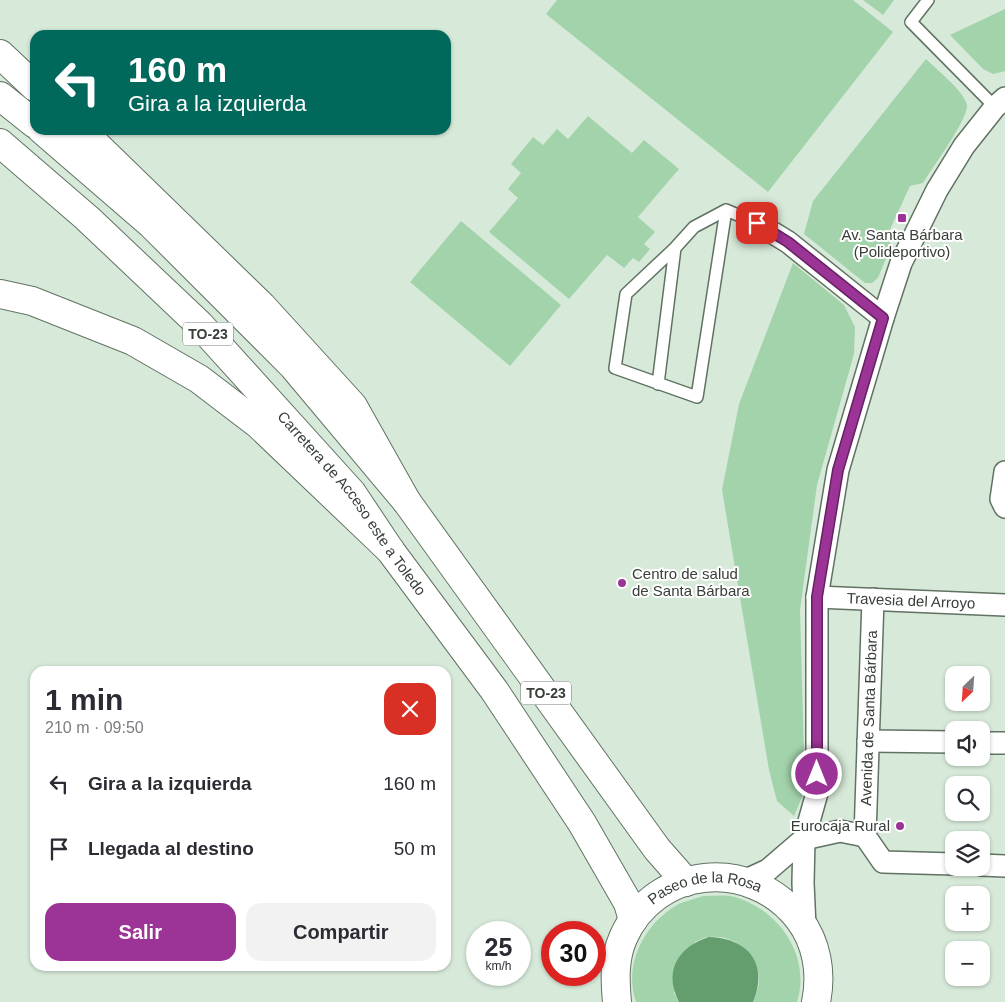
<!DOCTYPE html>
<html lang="es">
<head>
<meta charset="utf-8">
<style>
	:root { --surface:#fff; --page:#f2f2f3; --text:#2b2b33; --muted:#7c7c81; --accent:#9c3396 }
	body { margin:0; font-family:Arial,sans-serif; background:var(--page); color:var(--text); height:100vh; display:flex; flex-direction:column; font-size:19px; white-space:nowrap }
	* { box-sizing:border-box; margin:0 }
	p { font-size:16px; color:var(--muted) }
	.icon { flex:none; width:28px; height:28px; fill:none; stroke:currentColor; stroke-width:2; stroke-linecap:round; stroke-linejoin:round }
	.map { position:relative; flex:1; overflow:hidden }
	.drawer { position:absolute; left:30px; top:666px; width:421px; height:305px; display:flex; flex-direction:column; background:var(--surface); border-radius:15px; box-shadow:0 1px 4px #0004 }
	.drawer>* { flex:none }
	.guide { position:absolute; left:30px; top:30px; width:421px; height:105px; border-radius:15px; box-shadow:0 1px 4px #0004; background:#00695c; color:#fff; overflow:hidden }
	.needle { width:32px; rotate:205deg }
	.tools { position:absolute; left:945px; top:666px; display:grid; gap:10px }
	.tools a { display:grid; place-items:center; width:45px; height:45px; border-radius:10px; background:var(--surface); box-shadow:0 1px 4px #0004; font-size:25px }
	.speed { position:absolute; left:466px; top:921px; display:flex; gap:10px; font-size:25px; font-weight:700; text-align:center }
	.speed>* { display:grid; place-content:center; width:65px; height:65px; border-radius:50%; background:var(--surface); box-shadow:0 1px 4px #0004; line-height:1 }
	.speed small { font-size:12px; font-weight:400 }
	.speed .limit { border:8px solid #d22; background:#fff; color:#111 }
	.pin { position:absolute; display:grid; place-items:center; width:42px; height:42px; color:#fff; margin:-21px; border-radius:10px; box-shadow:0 2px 8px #0006 }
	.me { position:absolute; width:55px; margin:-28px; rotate:0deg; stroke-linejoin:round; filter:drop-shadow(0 0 4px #0008) }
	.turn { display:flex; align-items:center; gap:18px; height:105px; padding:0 15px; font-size:22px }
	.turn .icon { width:65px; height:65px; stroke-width:2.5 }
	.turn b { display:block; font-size:35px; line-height:42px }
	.round { display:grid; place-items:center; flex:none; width:52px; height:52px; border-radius:15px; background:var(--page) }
	.head { display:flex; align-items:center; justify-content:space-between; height:85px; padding:0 15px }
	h1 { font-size:30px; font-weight:600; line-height:38px }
	.cta { display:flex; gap:10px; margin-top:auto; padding:10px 15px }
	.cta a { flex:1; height:58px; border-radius:15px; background:var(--accent); color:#fff; font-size:20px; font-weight:600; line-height:58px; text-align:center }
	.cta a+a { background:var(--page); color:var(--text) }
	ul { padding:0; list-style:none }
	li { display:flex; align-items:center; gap:15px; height:65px; padding:0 15px }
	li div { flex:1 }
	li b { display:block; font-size:19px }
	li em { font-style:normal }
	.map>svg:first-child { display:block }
	.green { fill:#a3d3ab }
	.water { fill:#649e6f }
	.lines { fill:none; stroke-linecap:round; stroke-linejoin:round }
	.service-casing { stroke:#617263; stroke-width:14 }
	.minor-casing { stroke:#617263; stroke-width:24 }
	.primary-casing { stroke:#617263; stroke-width:30 }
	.trunk-casing { stroke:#617263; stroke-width:30 }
	.motorway-casing { stroke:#617263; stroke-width:30 }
	.service { stroke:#fff; stroke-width:11 }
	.minor { stroke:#fff; stroke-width:21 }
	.primary { stroke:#fff; stroke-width:28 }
	.trunk { stroke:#fff; stroke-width:28 }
	.motorway { stroke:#fff; stroke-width:28 }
	.route-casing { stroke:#652162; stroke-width:12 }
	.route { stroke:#9c3396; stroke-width:9 }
	.poi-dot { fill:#9c3396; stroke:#fff; stroke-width:2 }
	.labels { text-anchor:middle; stroke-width:4; stroke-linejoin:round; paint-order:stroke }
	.shield { fill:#fff; stroke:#737974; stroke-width:1 }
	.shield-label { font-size:14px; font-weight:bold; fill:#373f38 }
	.poi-label { font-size:15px; fill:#373f38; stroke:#fff }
	.street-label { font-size:15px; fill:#373f38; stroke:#fff }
</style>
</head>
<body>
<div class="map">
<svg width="1005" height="1002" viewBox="0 0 1005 1002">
	<rect width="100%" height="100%" fill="#d7ead9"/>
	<path class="green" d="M557 0H853L893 32 768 192 546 14Z
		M863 0H894L883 15Z
		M1005 9V71L993 74 983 69 950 35Z
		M926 59C936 69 965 92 967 105 969 118 931 170 923 183L910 186 887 236 891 246 878 278 872 283H865L804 234 813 201Z
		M588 116 632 153 644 140 679 169 638 217 655 232 644 244 650 249 639 262 633 258 624 268 607 255 569 299 489 232 518 198 508 189 521 173 511 164 533 137 543 145 557 129 568 139Z
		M461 221 561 305 510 366 410 282Z
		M793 263 844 305 855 327 854 354 817 485 800 610 805 790 794 816 777 801 769 770 722 490 739 404Z
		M703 896C712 896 722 895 730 896 777 906 812 955 797 1002H753C756 994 760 985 759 976 756 952 734 934 709 937 705 937 699 940 695 942L674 993 679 1002H636C623 965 644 924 677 905 684 901 695 899 703 896Z"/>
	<path class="water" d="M709 937C748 938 769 964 753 1002H679C663 971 678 947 709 937Z"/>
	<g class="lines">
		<g class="service-casing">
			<path id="service" d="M928 0 911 22 995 107
				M726 210 697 397 615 368 626 294 675 248 694 227Z
				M726 210 757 223
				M658 384 675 248"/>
		</g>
		<g class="minor-casing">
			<g id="minor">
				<path d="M757 223 788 242 883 318"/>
				<path d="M1005 472 1001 499 1005 507"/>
				<path id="s1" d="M817 597 1005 605"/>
				<path d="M868 741 954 742"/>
				<path d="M981 743H1005"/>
				<path id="s2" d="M865 836 873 599"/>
				<path d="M865 836 883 862 954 864"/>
				<path d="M981 865 1005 866"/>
				<path d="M744 881 768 870 804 839 840 831 865 836"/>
				<path d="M805 927 803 883 804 839 817 793V597L838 470 883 318 901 263 937 190 964 146 995 107 1005 98"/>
			</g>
		</g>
		<g class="primary-casing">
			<g id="primary">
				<path id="s3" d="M617 1002C615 980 614 959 623 938 655 865 751 857 799 919 817 943 822 973 816 1002"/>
			</g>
		</g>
		<g class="trunk-casing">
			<g id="trunk">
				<path d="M0 96 35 124"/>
				<path d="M42 130 152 225 293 366 407 502 657 849 686 882"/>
				<path id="s4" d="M0 143 87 218 200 325 352 493 390 550 494 690 582 823 628 903 633 920"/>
			</g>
		</g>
		<g class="motorway-casing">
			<path id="motorway" d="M0 54 35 87
				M81 130 262 306 353 406 407 502
				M0 294 32 301 133 341 199 379 258 424 390 550"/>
		</g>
		<use href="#service" class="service"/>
		<use href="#minor" class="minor"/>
		<use href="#primary" class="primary"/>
		<use href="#trunk" class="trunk"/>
		<use href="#motorway" class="motorway"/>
	</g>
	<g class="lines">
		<g class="route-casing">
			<path id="route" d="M757 223 788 242 883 318 838 470 817 597V774"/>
		</g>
		<use href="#route" class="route"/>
	</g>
	<g class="poi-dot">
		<rect x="897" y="213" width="10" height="10" rx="2.5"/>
		<circle cx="622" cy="583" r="5"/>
		<circle cx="900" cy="826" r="5"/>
	</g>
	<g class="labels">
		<g class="shield">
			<rect x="183" y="322.5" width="50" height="23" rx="4"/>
			<rect x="521" y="681.5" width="50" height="23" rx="4"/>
		</g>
		<g class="shield-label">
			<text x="208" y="339">TO-23</text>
			<text x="546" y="698">TO-23</text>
		</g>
		<g class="poi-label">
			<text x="902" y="240">Av. Santa Bárbara<tspan x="902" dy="17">(Polideportivo)</tspan></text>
			<text x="632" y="579" text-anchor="start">Centro de salud<tspan x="632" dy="17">de Santa Bárbara</tspan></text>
			<text x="890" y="831" text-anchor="end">Eurocaja Rural</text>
		</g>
		<g class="street-label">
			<text dy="5" stroke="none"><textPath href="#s4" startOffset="505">Carretera de Acceso este a Toledo</textPath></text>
			<text dy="5" stroke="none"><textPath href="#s1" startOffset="94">Travesia del Arroyo</textPath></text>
			<text dy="5" stroke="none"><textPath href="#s2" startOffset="118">Avenida de Santa Bárbara</textPath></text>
			<text dy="5" stroke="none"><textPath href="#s3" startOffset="170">Paseo de la Rosa</textPath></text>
		</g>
	</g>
</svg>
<div class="tools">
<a><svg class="needle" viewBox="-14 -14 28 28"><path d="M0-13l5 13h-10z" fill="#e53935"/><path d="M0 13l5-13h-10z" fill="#7c7c81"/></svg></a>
<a><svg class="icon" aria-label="sound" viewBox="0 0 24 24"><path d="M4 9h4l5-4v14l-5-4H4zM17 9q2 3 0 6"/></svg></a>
<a><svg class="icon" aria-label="search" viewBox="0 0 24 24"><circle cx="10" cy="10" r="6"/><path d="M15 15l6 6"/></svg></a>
<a><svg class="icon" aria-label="layers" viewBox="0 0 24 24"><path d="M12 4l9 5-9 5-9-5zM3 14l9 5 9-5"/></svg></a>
<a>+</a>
<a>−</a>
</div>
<div class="speed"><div>25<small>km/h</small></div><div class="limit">30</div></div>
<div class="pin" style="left:757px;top:223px;background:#d93025"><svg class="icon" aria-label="arrive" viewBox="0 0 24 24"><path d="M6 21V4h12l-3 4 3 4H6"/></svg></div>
<svg class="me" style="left:817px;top:774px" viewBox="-20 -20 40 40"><circle r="17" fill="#9c3396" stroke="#fff" stroke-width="3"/><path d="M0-11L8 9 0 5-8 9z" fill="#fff"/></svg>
<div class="guide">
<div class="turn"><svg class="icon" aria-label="left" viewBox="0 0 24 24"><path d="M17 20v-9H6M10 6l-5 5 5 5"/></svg><div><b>160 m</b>Gira a la izquierda</div></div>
</div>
<section class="drawer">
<div class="head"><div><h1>1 min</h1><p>210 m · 09:50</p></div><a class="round" style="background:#d93025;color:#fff"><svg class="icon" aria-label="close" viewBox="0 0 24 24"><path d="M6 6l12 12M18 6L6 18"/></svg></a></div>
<ul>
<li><svg class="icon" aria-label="left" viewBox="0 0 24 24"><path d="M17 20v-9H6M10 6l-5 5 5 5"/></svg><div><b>Gira a la izquierda</b></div><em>160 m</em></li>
<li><svg class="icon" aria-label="arrive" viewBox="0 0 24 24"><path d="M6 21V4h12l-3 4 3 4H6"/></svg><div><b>Llegada al destino</b></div><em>50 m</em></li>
</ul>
<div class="cta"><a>Salir</a><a>Compartir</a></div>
</section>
</div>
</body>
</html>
